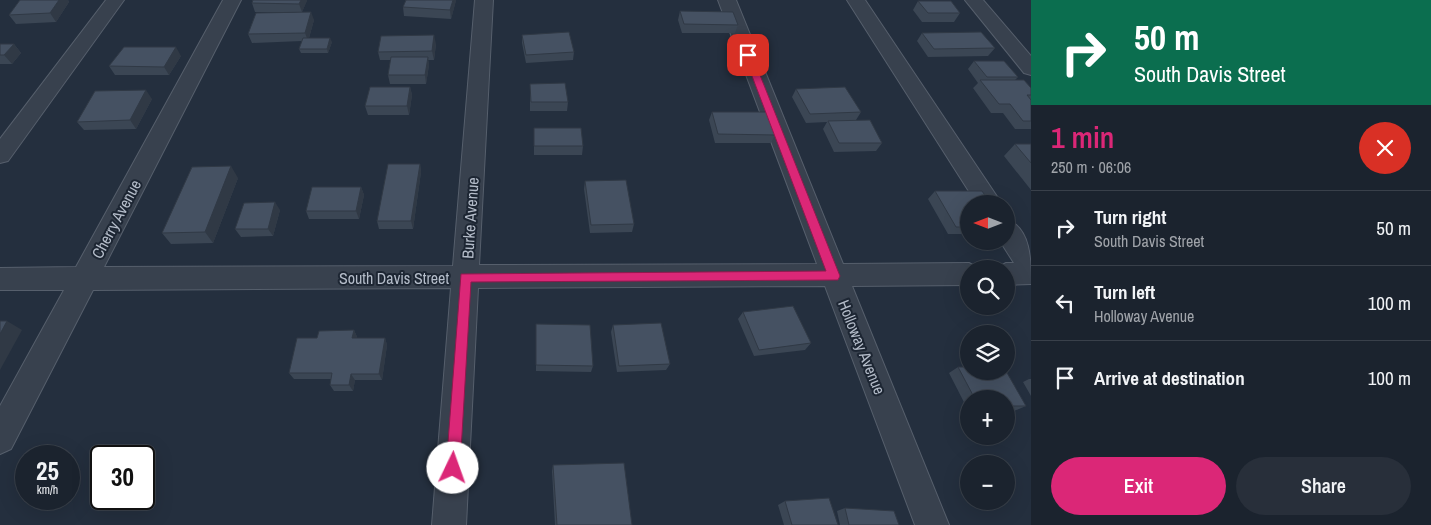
<!DOCTYPE html>
<html lang="en">
<head>
<meta charset="utf-8">
<style>
	:root { --surface:#1b232e; --page:#282f3a; --text:#f1f3f6; --muted:#a0a4aa; --line:#39404a; --accent:#db2777 }
	body { margin:0; font-family:"Archivo Narrow",sans-serif; background:var(--page); color:var(--text); height:100vh; display:flex; flex-direction:column; font-size:19px; white-space:nowrap }
	* { box-sizing:border-box; margin:0 }
	p { font-size:16px; color:var(--muted) }
	.icon { flex:none; width:28px; height:28px; fill:none; stroke:currentColor; stroke-width:2; stroke-linecap:round; stroke-linejoin:round }
	.map { position:relative; flex:1; overflow:hidden }
	.details { display:flex; flex-direction:column; background:var(--surface); width:400px }
	.details>* { flex:none }
	.hud { background:#0b6e4f; color:#fff; overflow:hidden }
	.needle { width:32px; rotate:270deg }
	.controls { position:absolute; left:960px; top:195px; display:grid; gap:10px }
	.controls a { display:grid; place-items:center; width:55px; height:55px; border-radius:50%; background:var(--surface); box-shadow:0 5px 20px #0002,0 0 0 1px var(--line); font-size:25px }
	.speed { position:absolute; left:15px; top:445px; display:flex; gap:10px; font-size:25px; font-weight:700; text-align:center }
	.speed>* { display:grid; place-content:center; width:65px; height:65px; border-radius:50%; background:var(--surface); box-shadow:0 5px 20px #0002,0 0 0 1px var(--line); line-height:1 }
	.speed small { font-size:12px; font-weight:400 }
	.speed .limit { border:2px solid #111; border-radius:8px; background:#fff; color:#111 }
	.pin { position:absolute; display:grid; place-items:center; width:42px; height:42px; color:#fff; margin:-21px; border-radius:10px; box-shadow:0 2px 8px #0006 }
	.me { position:absolute; width:55px; margin:-28px; rotate:3deg; stroke-linejoin:round; filter:drop-shadow(0 0 4px #0008) }
	.turn { display:flex; align-items:center; gap:18px; height:105px; padding:0 20px; font-size:22px }
	.turn .icon { width:65px; height:65px; stroke-width:2.5 }
	.turn b { display:block; font-size:35px; line-height:42px }
	.round { display:grid; place-items:center; flex:none; width:52px; height:52px; border-radius:26px; background:var(--page) }
	.headline { display:flex; align-items:center; justify-content:space-between; height:85px; padding:0 20px }
	h1 { font-size:30px; font-weight:600; line-height:38px; color:var(--accent) }
	.action { display:flex; gap:10px; margin-top:auto; padding:10px 20px }
	.action a { flex:1; height:58px; border-radius:30px; background:var(--accent); color:#fff; font-size:20px; font-weight:600; line-height:58px; text-align:center }
	.action a+a { background:var(--page); color:var(--text) }
	ul { padding:0; list-style:none }
	li { display:flex; align-items:center; gap:15px; height:75px; padding:0 20px; border-top:1px solid var(--line) }
	li div { flex:1 }
	li b { display:block; font-size:19px }
	li em { font-style:normal }
	main { display:flex; flex:1; min-height:0 }
	.map>svg:first-child { display:block }
	.lines { fill:none; stroke-linecap:round; stroke-linejoin:round }
	.minor-casing { stroke:#565f6c; stroke-width:2 }
	.minor { fill:#38414e; fill-rule:evenodd }
	.wall { fill:#3b4654 }
	.shaded-wall { fill:#303945 }
	.building { fill:#455162; stroke:#303945 }
	.route { fill:#db2777; stroke:#8e194d }
	.labels { text-anchor:middle; stroke-width:4; stroke-linejoin:round; paint-order:stroke }
	.street-label { font-size:16px; fill:#b4bcc9; stroke:#1d2633 }
</style>
</head>
<body>
<main>
<div class="map">
<svg width="1031" height="525" viewBox="0 0 1031 525">
	<rect width="100%" height="100%" fill="#242f3e"/>
	<g class="lines">
		<g class="minor-casing">
			<path id="minor" d="M106 0H124L8 161 0 163V139Z
				M223 0H241L104 267 453 266 475 0H493L479 265 817 264 718 0H736L843 264 969 263 980 269H969V285L852 286 949 525H915L825 286 478 288 466 525H432L451 288 93 290 11 449 0 454V406L64 290H0V268L76 267Z
				M847 0H865L1002 204H977Z
				M965 0H983L1031 56V75L1024 73Z
				M1006 219C1031 228 1031 260 1031 284L1006 285V269H995L1006 263H1014L1000 241H1006Z"/>
		</g>
		<use href="#minor" class="minor"/>
	</g>
	<path class="wall" d="M20 0H68L69 2 56 22 16 24 9 15Z
		M253 0H307L302 12 314 20 309 38 332 42 328 53H301L299 49 302 41 252 43 248 34 298 12H255L252 3Z
		M406 0H456L451 19 404 16 403 7Z
		M918 1 960 13 954 22H922L913 10Z
		M680 11 738 25 735 33H682L678 20Z
		M922 33 995 48 988 56 928 57 917 41Z
		M522 35 574 52 573 60 526 63 522 43Z
		M0 44H14L21 53 12 64H0Z
		M436 44 434 60H428L429 65 426 84H390L388 75 391 60H380L378 52Z
		M181 56 169 75H115L109 66Z
		M974 61 1018 77 1015 80 1031 88V129H1015L1003 113H991L973 88 978 83 968 69Z
		M530 84 568 102 567 111H530Z
		M410 87 412 95 409 115H368L365 106Z
		M796 89 861 112 856 120 882 143 876 151 834 152 823 129 827 122 806 123 792 97Z
		M152 99 136 129 84 130 77 122Z
		M712 112 775 135 771 143H715L709 120Z
		M534 128 583 146 582 155H534Z
		M1015 144H1031V190L1004 156Z
		M420 164 421 172 413 229H379L377 221Z
		M238 178 213 243 171 244 162 233Z
		M585 181 634 224 632 232 590 233 584 189Z
		M361 187 364 195 359 219H309L306 211Z
		M935 191 969 204V234H948L928 199Z
		M280 210 273 236 241 237 235 229Z
		M743 312 811 343 805 350 754 356 738 319Z
		M536 324 593 366 591 372 536 371Z
		M613 325 670 364 666 370 617 372 611 332Z
		M354 330 357 337V338H385L387 345 382 380H355L353 391H334L330 385 331 379H294L289 373 317 338Z
		M958 367 1026 406 1014 411H1006V399H969V412L949 373Z
		M1029 379H1031V396L1023 382Z
		M553 465 632 525H555L552 471Z
		M785 501 838 525H784L778 505Z
		M845 508 899 525H840L837 511Z"/>
	<path class="shaded-wall" d="M59 0H68L69 2 56 22 50 13Z
		M301 0H307V1L302 12 299 4Z
		M453 0H456V1L451 19 450 10Z
		M311 12 314 20 308 41 305 33Z
		M434 35 436 44 434 60 432 51Z
		M330 38 332 42 328 53 327 49Z
		M14 44 21 53 12 64 4 55Z
		M176 47 181 56 169 75 164 67Z
		M428 57 429 65 426 84 425 75Z
		M410 87 412 95 409 115 407 106Z
		M146 90 152 99 136 129 130 120Z
		M420 164 421 172 413 229 411 221Z
		M231 166 238 178 213 243 205 232Z
		M361 187 364 195 359 219 356 211Z
		M275 202 280 210 273 236 268 229Z
		M7 321 22 330 0 370V334Z
		M354 330 357 337 356 345 352 338Z
		M385 338 387 345 382 380 379 374Z
		M351 374 355 380 353 391 349 385Z"/>
	<path class="building" d="M20 0H59L50 13 9 15Z
		M253 0H301L299 4 252 3Z
		M406 0H453L450 10 403 7Z
		M918 1H951L960 13H928Z
		M680 11 733 12 738 25 684 24Z
		M311 12 305 33 248 34 256 13Z
		M569 32 574 52 526 55 522 35Z
		M981 32 995 48 934 49 922 33Z
		M434 35 432 51 378 52 381 36Z
		M303 38H330L327 49H299Z
		M0 44H14L4 55H0Z
		M124 47H176L164 67 109 66Z
		M391 57H428L425 75H388Z
		M974 61H1004L1018 77H987Z
		M980 80H1024L1031 88V95H1027L1031 100V121H1023L1010 104H999Z
		M565 83 568 102H531L530 84Z
		M370 87H410L407 106H365Z
		M845 87 861 112 810 114 796 89Z
		M146 90 130 120 77 122 95 91Z
		M712 112H767L775 135 718 134Z
		M870 120 882 143H839L828 121Z
		M534 128H581L583 146H534Z
		M1015 144H1031V163Z
		M388 164H420L411 221H377Z
		M231 166 205 232 162 233 192 167Z
		M626 180 634 224 591 225 585 181Z
		M312 187H361L356 211H306Z
		M935 191H982L991 204H969V227H956Z
		M275 202 268 229H235L244 203Z
		M793 306 811 343 759 350 743 312Z
		M0 321H7L0 334Z
		M661 323 670 364 619 366 613 325Z
		M536 324 590 325 593 366 536 365Z
		M354 330 352 338H385L379 374H351L349 385H330L332 373H289L297 338H317L319 331Z
		M958 367H969V371H1006L1026 406H1006V399H975Z
		M624 463 632 525H557L553 465Z
		M829 498 838 525H792L785 501Z
		M845 508 894 511 899 525H849Z"/>
	<path class="route" d="M745 53 752 55 840 276 838 280 471 282 460 468 458 473 453 475 448 473 446 468 461 274 826 271 744 55Z"/>
	<g class="labels">
		<g class="street-label">
			<text transform="translate(470 218) rotate(-86)" y="6">Burke Avenue</text>
			<text transform="translate(116 219) rotate(-62)" y="6">Cherry Avenue</text>
			<text x="394" y="284">South Davis Street</text>
			<text transform="translate(862 347) rotate(68)" y="6">Holloway Avenue</text>
		</g>
	</g>
</svg>
<div class="controls">
<a><svg class="needle" viewBox="-14 -14 28 28"><path d="M0-13l5 13h-10z" fill="#e53935"/><path d="M0 13l5-13h-10z" fill="#a0a4aa"/></svg></a>
<a><svg class="icon" aria-label="search" viewBox="0 0 24 24"><circle cx="10" cy="10" r="6"/><path d="M15 15l6 6"/></svg></a>
<a><svg class="icon" aria-label="layers" viewBox="0 0 24 24"><path d="M12 4l9 5-9 5-9-5zM3 14l9 5 9-5"/></svg></a>
<a>+</a>
<a>−</a>
</div>
<div class="speed"><div>25<small>km/h</small></div><div class="limit">30</div></div>
<div class="pin" style="left:748px;top:55px;background:#d93025"><svg class="icon" aria-label="arrive" viewBox="0 0 24 24"><path d="M6 21V4h12l-3 4 3 4H6"/></svg></div>
<svg class="me" style="left:453px;top:468px" viewBox="-20 -20 40 40"><circle r="19" fill="#fff"/><path d="M0-13L10 11 0 6-10 11z" fill="#db2777"/></svg>
</div>
<section class="details">
<div class="hud">
<div class="turn"><svg class="icon" aria-label="right" viewBox="0 0 24 24"><path d="M7 20v-9h11M14 6l5 5-5 5"/></svg><div><b>50 m</b>South Davis Street</div></div>
</div>
<div class="headline"><div><h1>1 min</h1><p>250 m · 06:06</p></div><a class="round" style="background:#d93025;color:#fff"><svg class="icon" aria-label="close" viewBox="0 0 24 24"><path d="M6 6l12 12M18 6L6 18"/></svg></a></div>
<ul>
<li><svg class="icon" aria-label="right" viewBox="0 0 24 24"><path d="M7 20v-9h11M14 6l5 5-5 5"/></svg><div><b>Turn right</b><p>South Davis Street</p></div><em>50 m</em></li>
<li><svg class="icon" aria-label="left" viewBox="0 0 24 24"><path d="M17 20v-9H6M10 6l-5 5 5 5"/></svg><div><b>Turn left</b><p>Holloway Avenue</p></div><em>100 m</em></li>
<li><svg class="icon" aria-label="arrive" viewBox="0 0 24 24"><path d="M6 21V4h12l-3 4 3 4H6"/></svg><div><b>Arrive at destination</b></div><em>100 m</em></li>
</ul>
<div class="action"><a>Exit</a><a>Share</a></div>
</section>
</main>
</body>
</html>
